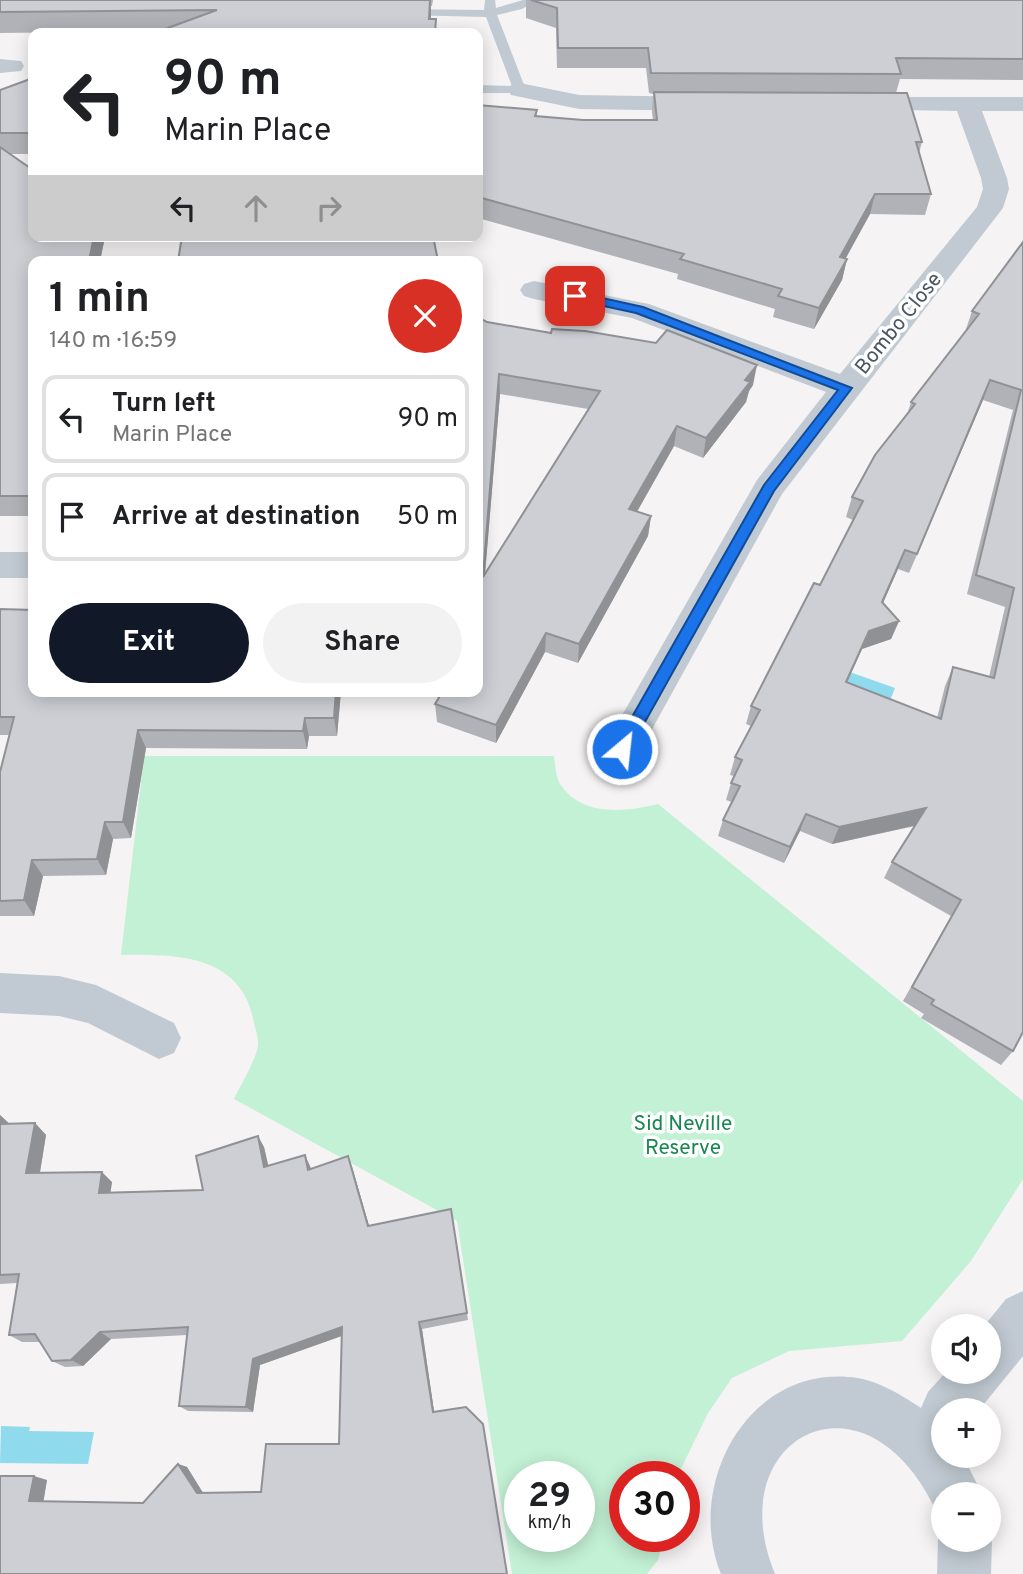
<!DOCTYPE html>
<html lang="en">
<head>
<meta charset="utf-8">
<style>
	:root { --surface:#fff; --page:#f2f2f2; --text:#202124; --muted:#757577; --line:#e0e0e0; --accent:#111827 }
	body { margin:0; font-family:Overpass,sans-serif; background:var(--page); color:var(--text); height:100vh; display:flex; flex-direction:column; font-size:26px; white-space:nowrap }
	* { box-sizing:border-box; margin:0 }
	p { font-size:23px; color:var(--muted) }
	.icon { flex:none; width:38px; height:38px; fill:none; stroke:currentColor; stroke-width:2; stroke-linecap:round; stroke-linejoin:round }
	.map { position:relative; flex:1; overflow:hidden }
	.panel { position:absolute; left:28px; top:256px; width:455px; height:441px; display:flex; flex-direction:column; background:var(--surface); border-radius:14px; box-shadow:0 4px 18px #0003 }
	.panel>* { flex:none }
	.banner { position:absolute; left:28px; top:28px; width:455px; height:214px; border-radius:14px; box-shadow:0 4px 18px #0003; background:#fff; color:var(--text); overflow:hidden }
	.controls { position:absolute; left:931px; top:1314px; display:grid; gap:14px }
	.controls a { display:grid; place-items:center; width:70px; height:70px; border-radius:50%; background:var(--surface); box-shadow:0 4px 18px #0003; font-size:35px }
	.speed { position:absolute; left:504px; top:1461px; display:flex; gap:14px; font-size:35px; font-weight:700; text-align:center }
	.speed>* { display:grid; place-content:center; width:91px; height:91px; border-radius:50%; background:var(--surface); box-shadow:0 4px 18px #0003; line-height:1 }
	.speed small { font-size:18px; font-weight:400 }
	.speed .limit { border:10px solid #d22; background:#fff; color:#111 }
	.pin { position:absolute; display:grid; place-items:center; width:60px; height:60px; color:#fff; margin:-30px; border-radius:14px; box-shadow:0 4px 10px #0006 }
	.me { position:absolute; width:77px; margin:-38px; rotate:28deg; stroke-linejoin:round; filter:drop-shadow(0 0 5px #0008) }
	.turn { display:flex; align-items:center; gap:24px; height:147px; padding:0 21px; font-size:32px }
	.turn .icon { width:91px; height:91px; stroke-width:2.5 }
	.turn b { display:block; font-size:49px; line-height:60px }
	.lanes { display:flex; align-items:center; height:66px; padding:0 21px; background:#0003; justify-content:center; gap:35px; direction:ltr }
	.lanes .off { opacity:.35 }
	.round { display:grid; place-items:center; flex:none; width:74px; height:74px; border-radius:37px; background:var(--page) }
	.overview { display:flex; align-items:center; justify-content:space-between; height:119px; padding:0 21px }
	h1 { font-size:42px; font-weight:700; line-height:52px }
	.primary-button { display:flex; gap:14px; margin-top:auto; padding:14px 21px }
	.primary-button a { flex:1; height:80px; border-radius:42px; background:var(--accent); color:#fff; font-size:28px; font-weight:700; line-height:80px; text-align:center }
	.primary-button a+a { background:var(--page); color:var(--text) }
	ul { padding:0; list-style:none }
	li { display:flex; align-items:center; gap:21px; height:88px; margin:0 14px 10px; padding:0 7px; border:4px solid var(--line); border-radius:14px }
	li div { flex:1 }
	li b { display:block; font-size:26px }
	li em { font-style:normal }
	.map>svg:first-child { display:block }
	.green { fill:#c3f1d5; fill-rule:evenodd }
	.water { fill:#90daee }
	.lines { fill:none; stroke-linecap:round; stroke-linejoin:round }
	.service { fill:#c1cad2; fill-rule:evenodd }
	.minor { fill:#c1cad2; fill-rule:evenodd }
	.tertiary { fill:#c1cad2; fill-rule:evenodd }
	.wall { fill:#b0b2b7; fill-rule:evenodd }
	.shaded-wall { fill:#909195 }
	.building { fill:#cdcfd5; stroke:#909195; stroke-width:2; fill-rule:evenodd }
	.route { fill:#1a73e8; stroke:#114b97; stroke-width:2 }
	.labels { text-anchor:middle; stroke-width:7; stroke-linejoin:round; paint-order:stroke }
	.street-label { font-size:21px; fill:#4a5661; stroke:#fff }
	.park-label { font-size:21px; fill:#17864f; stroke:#fff }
</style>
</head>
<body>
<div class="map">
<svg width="1023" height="1574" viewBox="0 0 1023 1574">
	<rect width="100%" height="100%" fill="#f5f3f3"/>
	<path class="green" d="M144 756H554C555 764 556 777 560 784 582 817 625 812 658 804L1023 1101V1179L971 1261 902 1341 789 1351 732 1378 708 1413 677 1477H625V1536L664 1537 658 1560 647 1574H512L457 1221 234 1099C240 1086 257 1058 258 1045 259 1037 254 1026 253 1018 239 954 174 954 121 955ZM520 1477H579V1536H520Z"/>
	<path class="water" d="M844 670 895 688 887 708 836 688Z
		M1 1426 30 1427 29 1431 94 1432 88 1464 0 1463Z"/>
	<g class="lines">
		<path class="service" d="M485 0H495L496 8 523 0H538L522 9 497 15 526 90 524 93H478V85L512 86 486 17 405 15 399 12 405 9 484 10Z"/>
		<path class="minor" d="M0 59 21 61 24 66 21 71 0 73Z
			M520 83 579 95 706 97 715 99 718 104 715 109 706 111 579 109 511 95 508 90 511 85Z
			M857 97H1023V111H982L1007 178 1009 189 1003 208 782 494 635 760 622 765 609 760 603 749 609 738 757 480 826 392 632 318 534 299 524 296 520 290 524 284 534 281 649 304 840 374 977 207 983 189 981 178 957 111 848 109 845 104 848 99Z
			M0 552H33V578H0Z
			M0 973 59 976 96 985 174 1023 181 1038 174 1053 159 1059 88 1023 59 1016 0 1013Z"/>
		<path class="tertiary" d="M1023 1291V1356L979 1410H943V1456H963L982 1494H943V1515L937 1513C867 1359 718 1436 775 1574H721C685 1486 746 1369 848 1377 874 1378 900 1394 921 1408L928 1392 946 1372H989V1326H984L1006 1299Z
			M943 1528V1540H989V1533L992 1540 991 1574H937L938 1540Z"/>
	</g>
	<path class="wall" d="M0 0H433L432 6H431V19L161 31 0 33Z
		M526 0H1023V80L900 79 896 93 922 142 919 153 931 194 925 215 870 214 845 259H847L842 280 814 329 773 317 775 309 677 279 678 274 478 218V105L537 110V117L583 120H653L652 113 653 94 649 93 646 68H557L556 28 526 18Z
		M33 78V154H10L33 236H104L105 237 100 261H33V516H0V90Z
		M1023 242 1013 1051 1001 1065 921 1018 924 1014 903 1001 951 916 884 878 892 862 915 826 832 844 800 831 784 863 718 836 723 820 732 802 726 800 731 783 734 776 730 775 735 757 751 726 746 724 751 706 820 585 853 520 846 517 852 497 907 415 911 402 965 332 972 311ZM983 400 1013 410 967 594 1005 607 989 677 953 667 945 686 937 718 847 682 862 649 891 639 899 621 883 603 898 569 909 573Z
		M487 322 753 385 749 391 746 402 703 458 674 446 637 512 651 516 648 536 578 663 545 652 496 743 437 722 435 704 478 691ZM500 394 588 409 485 574Z
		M0 609 33 691H341L337 736H309L307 749 146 748 131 838 113 839 106 875 43 876 34 916H0V772L9 735H0Z
		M0 1115 9 1124 35 1123 46 1135 40 1173 112 1182 110 1192 203 1190 264 1147 268 1166H310L311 1169 352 1167 369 1226 451 1209 468 1320 422 1329 434 1412 483 1424 0 1574 47 1480 43 1502 143 1503 178 1464 187 1467 203 1493 261 1492 339 1444 342 1336 260 1365 253 1412 188 1411 179 1406 187 1335 111 1339 83 1366 65 1367 52 1361 40 1342H22L9 1335 17 1283 0 1284Z"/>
	<path class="shaded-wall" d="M431 0V18L430 33 429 19Z
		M875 194 870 214 835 278 840 257Z
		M94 236H104L105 237 100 261H89Z
		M425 236H434L426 258Z
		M847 259 842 280 814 329 819 308Z
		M757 365 753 385 749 391 746 402 703 458 706 438 745 380Z
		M499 374 500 394 483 597V577Z
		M990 380 983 400 909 573 917 554Z
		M677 426 674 446 627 529 629 509Z
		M651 516 648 536 578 663 579 644Z
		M905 550 898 569 875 621 882 602Z
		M899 621 891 639 862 649 839 700 846 682 869 631Z
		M546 633 545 652 496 743V725Z
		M336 691H341L337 736 334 718Z
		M305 718 309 736 307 749 303 731Z
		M138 730 146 748 131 838 123 822Z
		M926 808 917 825 832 844 839 827Z
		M806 814 800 831 784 863 790 847Z
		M105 822 113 839 106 875 97 859Z
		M32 860 43 876 34 916 24 900Z
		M0 1115 12 1126 0 1127Z
		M35 1123 46 1135 38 1183 26 1173Z
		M258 1136 264 1147 271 1177 264 1167Z
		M305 1155 310 1166 313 1180 308 1170Z
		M348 1156 352 1167 372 1236 368 1226Z
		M102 1172 112 1182 109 1203 99 1193Z
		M419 1322 422 1329 435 1418 433 1412Z
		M342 1327 347 1334 260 1365 253 1412 246 1407 253 1359Z
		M100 1332 111 1339 83 1366 71 1360Z
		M178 1464 187 1467 205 1496 197 1493Z
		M34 1476 47 1480 43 1504 29 1501Z"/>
	<path class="building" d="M0 0H430L429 19H436L435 33H154L217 10 0 12Z
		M531 0H1023V59L896 58 901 74 651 73 648 48H558L557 8Z
		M33 78V133H0V90Z
		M654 92 907 93 922 142H916L931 194H875L840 257 847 259 819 308 778 296 782 289 680 259 684 254 478 197V105L537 110 535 116 583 120H657Z
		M0 147 33 170V236H94L89 261H33V423L30 426H33V496H0Z
		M182 236H425V237L434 241 438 261H178Z
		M1023 242V1032L1013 1051 931 1004 934 1000 912 987 961 900 892 862 926 808 839 827 806 814 790 847 723 820 740 786 731 783 742 760 735 757 760 710 751 706 814 583 820 585 863 501 852 497 875 455 915 404 911 402 979 314 972 311ZM990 380 1021 390 976 575 1014 588 994 678 953 667 941 719 846 682 869 631 899 621 882 602 905 550 917 554Z
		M478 317 487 322 551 333 552 329 585 331 656 343 667 330 757 365 745 380 750 382 706 438 677 426 629 509 651 516 579 644 546 633 496 725 435 704 443 691H478ZM499 374 600 391 483 577Z
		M0 609 33 610V691H336L334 718H305L303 731 138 730 123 822H105L97 859 32 860 24 900 0 901V772L14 717H0Z
		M35 1123 26 1173 102 1172 99 1193 203 1190 196 1156 258 1136 264 1167 305 1155 308 1170 348 1156 368 1226 451 1209 467 1313 419 1322 433 1412 466 1407 483 1424 507 1574H0V1476H34L29 1501 143 1503 178 1464 197 1493 261 1492 266 1444H339L342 1327 253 1359 246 1407 179 1406 188 1327 100 1332 71 1360 52 1361 35 1334 9 1335 19 1274 0 1275V1124Z"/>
	<path class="route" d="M575 292 643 307 852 388 774 491 627 754H616V745L764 485 838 390 636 313 571 299V293Z"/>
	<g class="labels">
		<g class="street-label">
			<text transform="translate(898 323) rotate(-51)" y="7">Bombo Close</text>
		</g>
		<g class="park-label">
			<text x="683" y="1130">Sid Neville<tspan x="683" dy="24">Reserve</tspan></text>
		</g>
	</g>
</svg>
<div class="controls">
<a><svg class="icon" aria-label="sound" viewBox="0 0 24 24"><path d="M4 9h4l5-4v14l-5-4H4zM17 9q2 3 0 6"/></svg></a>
<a>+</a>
<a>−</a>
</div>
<div class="speed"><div>29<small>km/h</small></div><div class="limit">30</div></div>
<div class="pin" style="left:575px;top:296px;background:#d93025"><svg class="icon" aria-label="arrive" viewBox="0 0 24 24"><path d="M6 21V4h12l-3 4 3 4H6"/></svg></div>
<svg class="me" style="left:622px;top:749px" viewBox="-20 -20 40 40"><circle r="17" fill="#1a73e8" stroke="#fff" stroke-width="3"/><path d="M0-11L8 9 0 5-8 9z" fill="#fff"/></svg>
<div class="banner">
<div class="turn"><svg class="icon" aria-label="left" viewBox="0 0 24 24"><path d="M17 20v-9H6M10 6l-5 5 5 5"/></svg><div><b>90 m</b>Marin Place</div></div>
<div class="lanes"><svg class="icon" aria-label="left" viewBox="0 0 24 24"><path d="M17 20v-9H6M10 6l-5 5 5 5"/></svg><svg class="icon off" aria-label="ahead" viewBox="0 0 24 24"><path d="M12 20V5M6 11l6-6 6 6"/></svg><svg class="icon off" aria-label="right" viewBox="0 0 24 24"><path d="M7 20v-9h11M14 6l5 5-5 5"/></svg></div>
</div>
<section class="panel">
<div class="overview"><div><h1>1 min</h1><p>140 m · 16:59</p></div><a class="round" style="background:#d93025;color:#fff"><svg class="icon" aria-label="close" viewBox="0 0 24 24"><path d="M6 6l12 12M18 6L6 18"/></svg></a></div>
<ul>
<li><svg class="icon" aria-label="left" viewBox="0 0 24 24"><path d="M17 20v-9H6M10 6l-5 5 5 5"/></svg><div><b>Turn left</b><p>Marin Place</p></div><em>90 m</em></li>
<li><svg class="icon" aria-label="arrive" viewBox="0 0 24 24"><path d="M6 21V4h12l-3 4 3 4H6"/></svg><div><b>Arrive at destination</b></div><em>50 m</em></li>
</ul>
<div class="primary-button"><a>Exit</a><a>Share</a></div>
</section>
</div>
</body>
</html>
